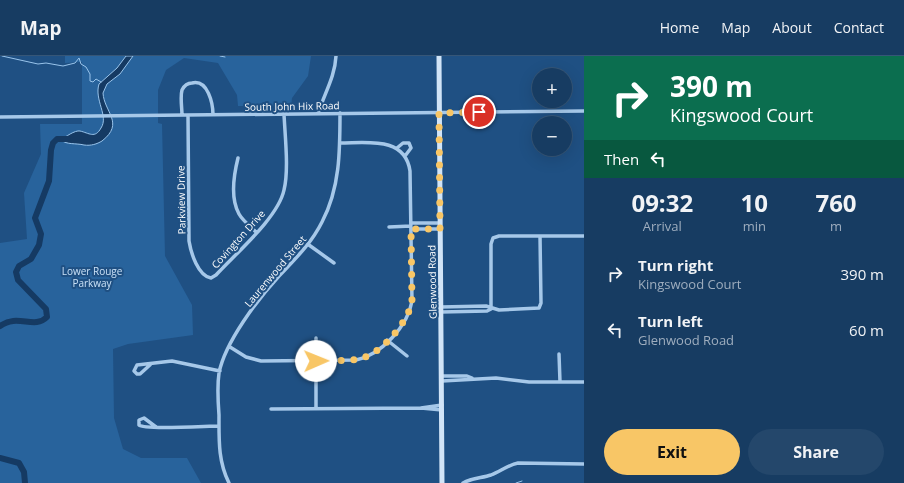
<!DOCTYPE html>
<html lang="en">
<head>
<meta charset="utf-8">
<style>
	:root { --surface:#173c62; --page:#24476b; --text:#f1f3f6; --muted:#9eadbe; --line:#365677; --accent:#f8c666 }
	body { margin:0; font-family:"Open Sans",sans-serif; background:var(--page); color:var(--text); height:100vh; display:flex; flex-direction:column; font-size:15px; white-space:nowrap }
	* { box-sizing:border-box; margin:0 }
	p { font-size:13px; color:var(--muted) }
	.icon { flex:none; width:22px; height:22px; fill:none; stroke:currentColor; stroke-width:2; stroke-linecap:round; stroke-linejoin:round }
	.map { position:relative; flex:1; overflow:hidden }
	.details { display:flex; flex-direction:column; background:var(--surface); width:320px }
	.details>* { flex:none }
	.guide { background:#0b6e4f; color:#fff; overflow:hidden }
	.controls { position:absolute; left:532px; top:12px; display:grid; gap:8px }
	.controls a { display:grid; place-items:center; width:40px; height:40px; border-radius:50%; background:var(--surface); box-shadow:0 4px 16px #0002,0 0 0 1px var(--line); font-size:20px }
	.pin { position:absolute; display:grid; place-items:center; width:34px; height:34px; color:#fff; margin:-17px; border:2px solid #fff; border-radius:50%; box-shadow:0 1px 4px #0007 }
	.me { position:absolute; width:44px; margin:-22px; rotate:89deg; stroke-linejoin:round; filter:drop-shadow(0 0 3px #0008) }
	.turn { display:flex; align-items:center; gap:14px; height:84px; padding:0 20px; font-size:18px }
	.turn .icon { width:52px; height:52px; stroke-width:2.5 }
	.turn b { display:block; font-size:28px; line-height:34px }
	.then { display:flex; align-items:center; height:38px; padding:0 20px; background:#0003; gap:8px; font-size:15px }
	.eta { display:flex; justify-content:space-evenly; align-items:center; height:68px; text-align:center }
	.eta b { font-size:24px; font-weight:700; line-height:28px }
	.cta { display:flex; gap:8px; margin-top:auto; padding:8px 20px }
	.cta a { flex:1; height:46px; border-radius:24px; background:var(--accent); color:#111; font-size:16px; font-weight:700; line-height:46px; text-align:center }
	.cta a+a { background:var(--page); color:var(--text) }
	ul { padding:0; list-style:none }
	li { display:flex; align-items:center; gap:12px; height:56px; padding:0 20px }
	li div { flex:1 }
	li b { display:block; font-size:15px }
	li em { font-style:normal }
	header { display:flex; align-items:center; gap:24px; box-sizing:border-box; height:56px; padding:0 20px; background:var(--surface); border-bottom:1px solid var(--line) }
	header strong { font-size:19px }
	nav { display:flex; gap:22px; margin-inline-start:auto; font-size:14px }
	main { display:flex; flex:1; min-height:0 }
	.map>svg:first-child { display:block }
	.green { fill:#28639c }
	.water { fill:#153a63; stroke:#99c4eb }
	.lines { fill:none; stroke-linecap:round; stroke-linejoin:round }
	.stream { stroke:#99c4eb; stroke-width:1 }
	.river { stroke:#153a63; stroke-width:6 }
	.street { stroke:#a6c8e9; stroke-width:3.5 }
	.secondary { stroke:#d1e4f7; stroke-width:5 }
	.route { stroke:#f8c666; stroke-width:7; stroke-dasharray:0 12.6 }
	.labels { text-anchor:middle; stroke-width:4; stroke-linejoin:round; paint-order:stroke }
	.street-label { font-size:10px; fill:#fff; stroke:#1f5083 }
	.park-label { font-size:10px; fill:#cae1f7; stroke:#1f5083 }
</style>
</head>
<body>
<header>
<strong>Map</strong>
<nav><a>Home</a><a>Map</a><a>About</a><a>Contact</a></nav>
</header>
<main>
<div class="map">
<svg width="584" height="427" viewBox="0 0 584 427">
	<rect width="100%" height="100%" fill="#1f5083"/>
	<path class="green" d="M65 0H311L308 20 292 42 291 50H238L237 39 218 7 184 2 166 14 158 34V67L162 68 165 200 192 249 193 279 128 288 113 293 114 362 123 393 141 402H187L201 427H0V187L27 183 24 137 41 98 40 68H82V6L65 7Z"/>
	<path class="water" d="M126 0H133L120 18 107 28 103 37C104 56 125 67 102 85 97 88 91 90 84 89 76 87 67 89 61 84 65 81 75 74 80 75 89 77 95 83 101 72 109 60 94 44 99 28L117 12Z"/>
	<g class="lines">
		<path class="stream" d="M2 0 38 8 46 7 63 10 75 7 79 2 81 8 86 11 90 18V25L93 26 96 23 101 26
			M220 0 225 1
			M516 427 522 425"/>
		<path class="river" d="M0 270C18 257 34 274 47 261L46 253 18 224 16 216 19 210 31 203 39 189 41 178 35 162 49 125 51 94 53 87 57 83H68
			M0 402 19 407 24 416 25 427"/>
		<path class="street" d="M318 58C324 38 335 21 336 0
			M182 59C182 52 180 41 182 34 184 30 187 27 192 27 208 23 213 48 213 59
			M188 59 189 185C191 197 198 220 211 222L216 219C235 198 278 162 284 134 289 114 285 80 284 58
			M0 61 584 55
			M397 92 403 87H409L411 92 405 100
			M238 102C234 118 230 142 239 158 243 165 251 171 256 176
			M411 167H440
			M389 171 411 170
			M411 173H440
			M309 189 334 207
			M441 251 486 250 499 254 539 252 541 247 540 180
			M491 253V188L493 182 499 180H584
			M441 256 487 255 491 253
			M387 284 407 300
			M230 291 246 301 261 305 356 304C381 299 408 270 412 245L410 115C405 80 367 87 340 87
			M559 298 560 326
			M151 308 140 318H137L134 315 137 309 172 305 220 315
			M442 320H467L472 322
			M442 325 496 322 529 326H584
			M316 352V282
			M421 352 442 349
			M271 353 421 352 442 354
			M156 371 144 362 139 364V369C144 374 207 370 219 370
			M229 427C218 405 219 384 219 359 218 346 217 331 219 317 225 286 258 243 279 220 295 203 311 188 322 166 340 132 340 95 340 57
			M463 427C472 422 482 422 491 419 501 415 508 409 518 407L584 408"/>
		<path class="secondary" d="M439 0 442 427"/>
	</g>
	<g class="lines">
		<path class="route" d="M316 305C331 304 348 306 362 302 382 297 409 265 412 245L411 173H440L439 57 479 56"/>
	</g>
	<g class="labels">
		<g class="street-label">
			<text transform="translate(292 50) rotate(-1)" y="4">South John Hix Road</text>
			<text transform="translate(181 144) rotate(-91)" y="4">Parkview Drive</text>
			<text transform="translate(238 183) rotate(-48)" y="4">Covington Drive</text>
			<text transform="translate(275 215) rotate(-50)" y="4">Laurenwood Street</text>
			<text transform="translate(432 226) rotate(-91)" y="4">Glenwood Road</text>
		</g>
		<g class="park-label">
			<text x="92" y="219">Lower Rouge<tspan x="92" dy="12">Parkway</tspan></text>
		</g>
	</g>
</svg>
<div class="controls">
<a>+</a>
<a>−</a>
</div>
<div class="pin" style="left:479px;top:56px;background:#d93025"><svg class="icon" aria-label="arrive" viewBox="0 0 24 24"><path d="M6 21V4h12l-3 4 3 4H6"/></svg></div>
<svg class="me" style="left:316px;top:305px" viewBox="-20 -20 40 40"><circle r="19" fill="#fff"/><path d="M0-13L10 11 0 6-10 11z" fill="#f8c666"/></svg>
</div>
<section class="details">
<div class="guide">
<div class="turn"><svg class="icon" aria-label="right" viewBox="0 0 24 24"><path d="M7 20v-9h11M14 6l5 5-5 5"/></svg><div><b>390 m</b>Kingswood Court</div></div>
<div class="then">Then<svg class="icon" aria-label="left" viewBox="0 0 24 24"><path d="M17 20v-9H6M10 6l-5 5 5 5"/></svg></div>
</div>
<div class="eta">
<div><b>09:32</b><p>Arrival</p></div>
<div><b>10</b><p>min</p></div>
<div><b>760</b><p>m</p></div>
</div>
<ul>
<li><svg class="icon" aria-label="right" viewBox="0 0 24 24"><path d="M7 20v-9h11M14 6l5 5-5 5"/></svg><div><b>Turn right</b><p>Kingswood Court</p></div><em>390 m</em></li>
<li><svg class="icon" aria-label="left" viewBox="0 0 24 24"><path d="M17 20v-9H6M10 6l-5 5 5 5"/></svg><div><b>Turn left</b><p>Glenwood Road</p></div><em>60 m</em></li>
</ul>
<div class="cta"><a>Exit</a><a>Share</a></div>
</section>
</main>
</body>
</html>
